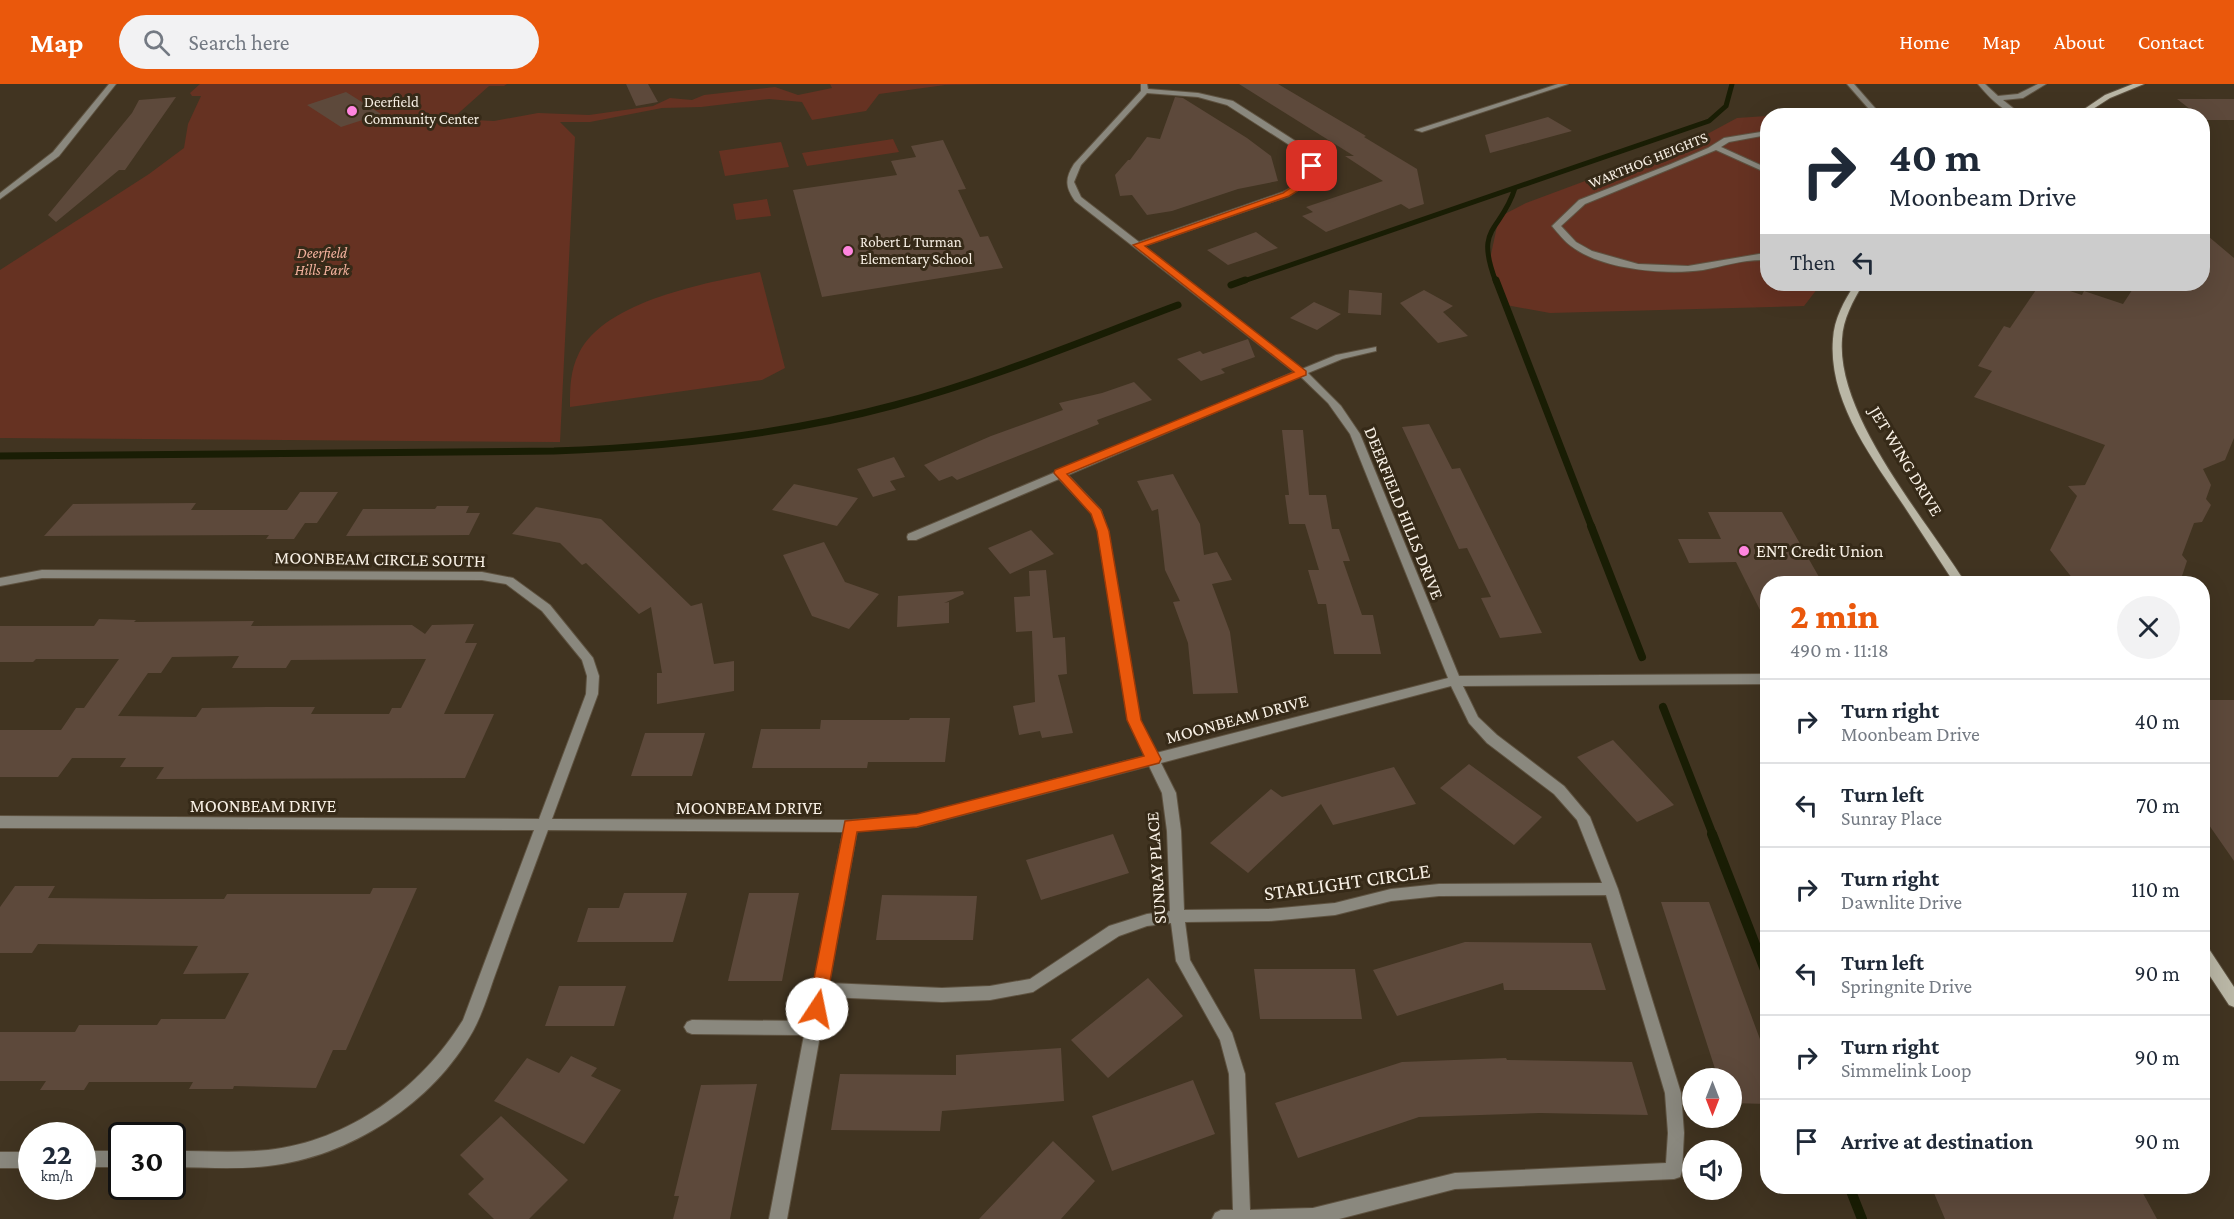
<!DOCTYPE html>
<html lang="en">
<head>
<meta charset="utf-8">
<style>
	:root { --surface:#fff; --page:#f2f2f3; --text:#1f2937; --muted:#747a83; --line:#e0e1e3; --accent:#ea580c }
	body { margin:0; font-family:"Crimson Pro",serif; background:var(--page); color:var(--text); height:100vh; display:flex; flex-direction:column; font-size:22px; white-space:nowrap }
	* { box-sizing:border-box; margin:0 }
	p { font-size:20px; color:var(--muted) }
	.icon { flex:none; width:33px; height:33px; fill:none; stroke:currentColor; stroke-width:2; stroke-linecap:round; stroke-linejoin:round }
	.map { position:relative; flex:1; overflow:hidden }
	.drawer { position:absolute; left:1760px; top:492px; width:450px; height:618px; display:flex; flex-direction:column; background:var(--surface); border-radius:24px; box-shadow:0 6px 24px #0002 }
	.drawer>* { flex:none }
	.guide { position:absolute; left:1760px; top:24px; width:450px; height:183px; border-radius:24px; box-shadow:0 6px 24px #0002; background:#fff; color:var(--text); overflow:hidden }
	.needle { width:39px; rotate:180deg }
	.tools { position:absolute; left:1682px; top:984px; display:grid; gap:12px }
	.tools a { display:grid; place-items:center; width:60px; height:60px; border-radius:50%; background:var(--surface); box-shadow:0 6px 24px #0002; font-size:30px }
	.speed { position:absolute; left:18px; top:1038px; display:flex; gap:12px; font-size:30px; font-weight:700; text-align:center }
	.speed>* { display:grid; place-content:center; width:78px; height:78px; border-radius:50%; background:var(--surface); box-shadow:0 6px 24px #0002; line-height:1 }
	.speed small { font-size:15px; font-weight:400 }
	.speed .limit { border:3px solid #111; border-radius:9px; background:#fff; color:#111 }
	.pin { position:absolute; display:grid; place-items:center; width:51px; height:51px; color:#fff; margin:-26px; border-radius:12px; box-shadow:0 3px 9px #0006 }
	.me { position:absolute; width:66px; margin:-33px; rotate:11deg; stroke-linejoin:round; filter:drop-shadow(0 0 4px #0008) }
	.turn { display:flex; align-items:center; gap:21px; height:126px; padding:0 30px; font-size:27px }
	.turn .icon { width:78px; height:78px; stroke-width:2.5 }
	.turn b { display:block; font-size:42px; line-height:51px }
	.then { display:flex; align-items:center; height:57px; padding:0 30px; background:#0003; gap:12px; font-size:22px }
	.round { display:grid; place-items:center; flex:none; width:63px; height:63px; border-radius:32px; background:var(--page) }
	.headline { display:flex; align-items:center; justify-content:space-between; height:102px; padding:0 30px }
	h1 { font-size:36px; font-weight:800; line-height:45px; color:var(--accent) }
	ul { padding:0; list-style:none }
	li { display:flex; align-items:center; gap:18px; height:84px; padding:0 30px; border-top:2px solid var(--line) }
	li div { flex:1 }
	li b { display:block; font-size:22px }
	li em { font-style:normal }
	header { display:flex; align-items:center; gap:36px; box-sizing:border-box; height:84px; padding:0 30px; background:var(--accent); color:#fff }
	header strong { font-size:28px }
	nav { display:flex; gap:33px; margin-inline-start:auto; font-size:21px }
	.search { width:420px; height:54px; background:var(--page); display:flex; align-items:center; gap:15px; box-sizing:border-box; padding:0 21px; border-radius:33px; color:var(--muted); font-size:22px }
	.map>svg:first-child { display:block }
	.green { fill:#663222 }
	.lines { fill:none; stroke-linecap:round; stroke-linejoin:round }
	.stream-far3 { stroke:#191d04; stroke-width:5 }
	.stream-far2 { stroke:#191d04; stroke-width:7 }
	.stream-far1 { stroke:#191d04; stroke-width:8 }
	.stream { stroke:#191d04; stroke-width:10 }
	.building { fill:#5d493b; fill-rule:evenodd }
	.minor-casing { stroke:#5e5240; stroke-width:2 }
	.tertiary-casing { stroke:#5e5240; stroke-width:2 }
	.secondary-casing { stroke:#5e5240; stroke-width:2 }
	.minor { fill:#8a887e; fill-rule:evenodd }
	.tertiary { fill:#8a887e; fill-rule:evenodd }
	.secondary { fill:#bab7a6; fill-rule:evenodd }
	.route { fill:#ea580c; stroke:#983908; stroke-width:1.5 }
	.poi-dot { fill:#ff85df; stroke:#362a18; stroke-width:2 }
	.labels { text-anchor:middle; stroke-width:6; stroke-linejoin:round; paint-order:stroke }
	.far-poi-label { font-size:15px; fill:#f8f0e5; stroke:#362a18; text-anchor:start }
	.far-street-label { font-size:15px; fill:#f8f0e5; stroke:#362a18 }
	.far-park-label { font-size:15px; font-style:italic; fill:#f4b29e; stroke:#362a18 }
	.street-label { font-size:18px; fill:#f8f0e5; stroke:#362a18 }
	.poi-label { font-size:18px; fill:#f8f0e5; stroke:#362a18; text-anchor:start }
	.near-street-label { font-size:21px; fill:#f8f0e5; stroke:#362a18 }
</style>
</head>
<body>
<header>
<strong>Map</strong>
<div class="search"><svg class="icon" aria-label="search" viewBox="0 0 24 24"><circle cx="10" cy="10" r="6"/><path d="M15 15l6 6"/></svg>Search here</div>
<nav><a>Home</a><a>Map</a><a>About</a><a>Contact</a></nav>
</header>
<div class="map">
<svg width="2234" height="1135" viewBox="0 0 2234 1135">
	<rect width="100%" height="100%" fill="#413421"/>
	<path class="green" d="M200 0H507L504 2H489L452 35 494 37 538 29 589 31 653 22 670 14 692 16 704 11 775 3 798 11 832 4 830 0H995L945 1 879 10 866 27 812 36 802 18 769 15 701 23 662 24 590 38H560L575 53 560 358 0 354V186L149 90 184 64 188 40 201 12H192L190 9Z
		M1767 32V200H1821L1804 222 1550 229 1506 221 1490 175 1499 133 1526 119 1698 55 1737 34Z
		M893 55 899 68 807 82 802 69Z
		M781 58 789 83 725 92 719 67Z
		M767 115 771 132 736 136 733 120Z
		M760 188 785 284 762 296 570 323C570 304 570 287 579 269 606 216 707 199 760 188Z"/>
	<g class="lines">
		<path class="stream-far3" d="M1241 198 1709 37 1726 22 1732 0
			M1496 198C1474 141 1501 149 1515 104"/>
		<path class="stream-far2" d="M1496 196 1592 444
			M1231 201 1245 196
			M0 372 554 367C669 363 784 351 895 321 992 295 1084 256 1178 221"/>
		<path class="stream-far1" d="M1591 442 1642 573
			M1663 623 1713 751"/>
		<path class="stream" d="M1712 750 1767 891
			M1849 1102 1862 1135"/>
	</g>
	<path class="building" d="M626 0H648L658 18 636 22Z
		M1239 0H1278L1366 52 1364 53 1417 85 1424 120 1409 125 1401 120 1326 148 1302 132 1313 128 1306 123 1383 97 1345 72H1354Z
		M346 8 381 30 341 43 307 21Z
		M176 13 125 86H119L56 138 48 131 132 29 139 16Z
		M1175 13 1183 14 1247 54 1271 72 1278 97 1238 105 1172 127 1147 131 1132 111 1120 112 1115 91 1128 76H1130L1147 53 1160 55Z
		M2177 15H2234V36H2205L2202 32H2199Z
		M1548 33 1572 47 1490 69 1485 51Z
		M943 56 966 105 958 106 980 153 988 152 1003 184 822 213 793 106 897 91 891 77 916 73 911 62Z
		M2202 147 2234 174V354L2225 376 2203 385 2211 401 2206 415 2211 421 2202 438 2194 439 2182 471 2187 477 2180 498 2077 500 2050 466 2077 412 2068 402 2085 401 2105 361 1974 313 1992 287 1978 282 2004 242 2010 244 2040 200H2049L2082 211 2084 207 2123 220 2136 200H2202Z
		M1256 148 1278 164 1228 181 1207 166Z
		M1349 206 1382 209 1381 231 1348 229Z
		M1424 206 1453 222 1443 228 1468 252 1438 259 1400 219Z
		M1314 218 1341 230 1317 246 1290 234Z
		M1248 255 1255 273 1221 285 1225 289 1201 297 1177 275 1200 267 1203 270Z
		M1134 298 1152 316 1097 336 1099 340 957 396 952 392 939 397 924 381 991 352 1063 326 1059 319 1102 309Z
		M1429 340 1452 385 1460 384 1542 549 1500 554 1481 514 1491 513 1467 464 1459 465 1402 343Z
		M1282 346H1303L1309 411H1326L1332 445H1339L1350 477H1343L1362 531H1373L1381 570H1334L1326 520H1318L1308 486H1319L1305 440H1289L1285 411H1289Z
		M894 373 905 393 890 397 896 406 873 413 857 385Z
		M1173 390 1200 440 1204 471 1217 468 1232 496 1212 500 1230 548 1238 609 1193 610 1188 559 1173 518 1180 517 1165 486 1158 425 1152 427 1137 397Z
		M794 400 858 414 837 442 772 426Z
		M300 408H338L317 439H305L294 455H266L269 451 44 452 73 420 196 419 191 426H287Z
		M437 422H469L466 429H480L469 451 346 452 363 425H435Z
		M536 423 601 435 691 522 702 519 714 580 734 577V607L657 620V589H662L651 523 639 530 586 479 582 481 560 459 512 450Z
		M1708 428H1782L1823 500H1767V540L1736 478 1689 479 1678 455H1721Z
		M1031 446 1054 470 1010 490 988 464Z
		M824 458 845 498 879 510 849 545 812 532 783 471Z
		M1046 486 1053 554 1065 553 1067 590 1058 591 1073 649 1042 654 1040 647 1019 651 1013 622 1035 618 1032 547 1016 548 1014 513 1030 512 1029 487Z
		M963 507 964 510 944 519 949 518V539L897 543 898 512Z
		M99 535 136 536 134 538 254 537 251 542 412 541 425 550 432 541 474 540 465 559H477L444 630H494L465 694 156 695 164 683H120L126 674H72L58 693H0V646H61L76 624H84L119 575H36L33 578H0V542H94ZM239 572 232 584H286L291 576 426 575 401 624H392L389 630H311L315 623H267L202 624 196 633 118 632 148 589H161L172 573Z
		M2210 616H2234V777L2202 731V653Z
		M910 634H950L945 678H868L867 684H752L761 645H820L821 636H909Z
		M645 649H705L692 692H631Z
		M1613 656 1674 721 1637 738 1577 673Z
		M1469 680 1542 733 1514 761 1440 704Z
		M1394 683 1416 720 1333 741 1321 720 1248 789 1210 759 1271 705 1282 713Z
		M1113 750 1129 789 1041 816 1026 776Z
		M15 802H55L48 814 154 815H224L227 810H370L373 804H417L346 966H333L316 1004 234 1002 233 1005H189L193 998H89L84 1006H40L46 997H0V948H75L79 941H157L161 935H225L249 889 183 890 198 862 38 860 32 869H0V823Z
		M624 809H687L673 858H577L588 824H619Z
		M749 809H799L782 897H728Z
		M882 811 977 812 973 856H876Z
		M1661 818H1709L1767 974V1020L1731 1019V994H1718Z
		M1465 858 1591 859 1606 906H1504L1503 899 1397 932 1373 886Z
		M1254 885H1355L1362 935H1260Z
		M1148 894 1183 932 1108 994 1071 956Z
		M559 902H626L614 942H545Z
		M1061 964 1064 1017 942 1027 940 1047 831 1046 840 990 956 991V971Z
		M571 972 597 984 591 992 621 1006 584 1060 494 1017 527 974 559 989Z
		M1506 974 1507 976 1632 978 1648 1031 1540 1029 1419 1033 1298 1074 1275 1019 1402 978Z
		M1193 996 1215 1050 1112 1087 1092 1032Z
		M757 1000 730 1135H673L679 1112H674L701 1001Z
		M501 1032 568 1096 529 1135H494L468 1110 484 1095 460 1071Z
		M1053 1057 1095 1097 1061 1135H979Z
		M1931 1102H2139L2157 1135H1945Z"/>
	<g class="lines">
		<g class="minor-casing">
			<path id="minor" d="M1141 0H1147L1148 5 1198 9 1233 17 1300 60 1310 69 1316 82C1311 97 1302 104 1289 112L1144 162 1302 285 1336 271 1376 263V267L1342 275 1308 289 1341 322 1360 350 1459 592 1767 590V600L1463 602 1478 633 1497 651 1564 702 1590 733 1618 805 1681 1009 1684 1049 1682 1087 1680 1093 1674 1095 1455 1105 1339 1135H1212L1215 1129 1221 1126H1233L1229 990 1220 956 1176 877 1171 839 1147 842 1119 852 1033 908 990 916 942 918 827 913 787 1135H769L804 951 692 950 687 948 684 943 687 938 692 936 807 937 843 748 548 746C531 792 514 837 498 883 490 904 484 927 473 947 433 1019 350 1073 268 1082 236 1086 204 1083 172 1083V1067C204 1067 237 1069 268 1066 349 1057 421 1004 463 936L534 746 0 744V732L539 735 586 610 587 592 582 576 542 527 506 500 482 496 42 494 0 502V494L42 486 482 488 513 494 550 521 593 574 599 592 598 610 552 735 851 736 917 731 1145 672 1128 636 1098 447 1092 430 1059 395 916 456H908L907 453 908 450 1294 288 1075 117C1065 103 1065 94 1074 80L1141 7ZM1147 9 1198 13 1227 21 1294 64 1304 72 1308 82C1304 95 1295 102 1283 108L1139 158 1081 113 1074 98 1081 81ZM1300 292 1328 319 1350 350 1448 594 1156 669 1140 636 1108 447 1101 426 1068 391ZM1451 602 1469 639 1487 659 1554 710 1577 736 1602 799 1439 800 1391 805 1335 819 1269 825 1184 826 1181 747 1176 709 1161 679ZM1149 682 1162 709 1167 747 1170 827 1147 830 1109 842 1030 895 990 902 942 904 829 899 857 747 917 743ZM1606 811 1665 1009 1668 1049 1666 1079 1455 1089 1313 1124 1250 1126 1245 990 1232 949 1190 876 1185 838 1269 837 1335 831 1391 817 1439 812Z
				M1558 0H1568L1422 48 1415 46Z
				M1978 0H1985L1998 12 2018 10 2038 0H2046L2023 14 2003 16 2013 24 2025 32C2006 32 1990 14 1978 0Z
				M1767 47V51L1729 58 1721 63 1767 84V89L1716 66 1585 120 1561 142 1576 158 1592 167 1638 180 1688 182 1759 170H1767V176C1744 175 1724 182 1703 186 1665 191 1602 186 1571 162 1564 157 1558 149 1552 142L1579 116 1671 80 1708 64 1724 54Z
				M82 1067H122V1083H82Z
				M0 1068H32V1084H0Z"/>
		</g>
		<g class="tertiary-casing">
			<path id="tertiary" d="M109 0H116L59 72 0 115V109L53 68Z
				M1847 0H1854L1882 32H1875Z"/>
		</g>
		<g class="secondary-casing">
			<path id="secondary" d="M2133 0H2144L2110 14 2082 32H2074L2105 11Z
				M1855 200H1863C1853 217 1843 235 1842 255 1836 332 1926 435 1966 500H1955C1938 474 1921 448 1904 422 1872 374 1828 317 1833 255 1834 235 1844 217 1855 200Z
				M2202 860 2207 862 2234 903V923L2229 921 2202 880Z"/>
		</g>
		<use href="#minor" class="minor"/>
		<use href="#tertiary" class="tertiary"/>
		<use href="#secondary" class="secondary"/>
	</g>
	<path class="route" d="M1309 80 1316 82C1312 98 1303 104 1289 112L1145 162 1306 287V291L1067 390 1101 426 1109 447 1141 636 1161 675 1159 679 917 743 857 748 825 925 823 931 817 933 811 931 808 925 845 737 917 730 1144 672 1127 636 1097 447 1091 430 1054 389 1055 386 1294 288 1133 161 1283 109C1297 100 1302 95 1309 80Z"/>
	<g class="poi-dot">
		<circle cx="352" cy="27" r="6"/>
		<circle cx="848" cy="167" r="6"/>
		<circle cx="1744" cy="467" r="6"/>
	</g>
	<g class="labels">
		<g class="far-poi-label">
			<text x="364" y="23">Deerfield<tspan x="364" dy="17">Community Center</tspan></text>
			<text x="860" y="163">Robert L Turman<tspan x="860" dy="17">Elementary School</tspan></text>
		</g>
		<g class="far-street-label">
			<text transform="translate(1648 76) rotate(-22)" y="5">WARTHOG HEIGHTS</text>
		</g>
		<g class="far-park-label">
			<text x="322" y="174">Deerfield<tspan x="322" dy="17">Hills Park</tspan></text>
		</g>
		<g class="street-label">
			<text transform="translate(1906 377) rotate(59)" y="6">JET WING DRIVE</text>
			<text transform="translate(1404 429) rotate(68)" y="6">DEERFIELD HILLS DRIVE</text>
			<text transform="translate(380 475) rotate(1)" y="6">MOONBEAM CIRCLE SOUTH</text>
			<text transform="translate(1237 635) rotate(-15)" y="6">MOONBEAM DRIVE</text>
			<text x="263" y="728">MOONBEAM DRIVE</text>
			<text x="749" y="730">MOONBEAM DRIVE</text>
			<text transform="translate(1156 784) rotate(-94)" y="6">SUNRAY PLACE</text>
		</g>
		<g class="poi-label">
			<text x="1756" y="473">ENT Credit Union</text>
		</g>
		<g class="near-street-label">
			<text transform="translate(1347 798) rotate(-8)" y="7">STARLIGHT CIRCLE</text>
		</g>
	</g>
</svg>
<div class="tools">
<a><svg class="needle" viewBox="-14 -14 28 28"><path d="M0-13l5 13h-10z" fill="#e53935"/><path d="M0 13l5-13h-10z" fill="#747a83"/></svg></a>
<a><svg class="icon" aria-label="sound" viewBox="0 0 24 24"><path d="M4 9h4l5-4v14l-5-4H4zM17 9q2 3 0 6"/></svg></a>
</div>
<div class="speed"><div>22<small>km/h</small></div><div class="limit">30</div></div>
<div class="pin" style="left:1312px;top:82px;background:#d93025"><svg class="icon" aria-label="arrive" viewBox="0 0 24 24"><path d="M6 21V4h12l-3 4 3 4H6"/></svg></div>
<svg class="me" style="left:817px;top:925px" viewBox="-20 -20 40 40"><circle r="19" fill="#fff"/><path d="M0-13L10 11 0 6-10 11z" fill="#ea580c"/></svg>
<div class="guide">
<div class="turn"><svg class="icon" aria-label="right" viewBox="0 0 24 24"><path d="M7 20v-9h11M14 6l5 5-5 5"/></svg><div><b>40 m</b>Moonbeam Drive</div></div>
<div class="then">Then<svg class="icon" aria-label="left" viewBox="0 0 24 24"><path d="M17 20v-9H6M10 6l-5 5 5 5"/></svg></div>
</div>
<section class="drawer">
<div class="headline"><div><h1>2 min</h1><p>490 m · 11:18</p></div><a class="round"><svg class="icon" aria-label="close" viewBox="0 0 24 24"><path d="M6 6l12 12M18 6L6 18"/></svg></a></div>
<ul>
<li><svg class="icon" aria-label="right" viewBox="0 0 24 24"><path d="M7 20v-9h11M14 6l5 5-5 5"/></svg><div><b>Turn right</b><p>Moonbeam Drive</p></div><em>40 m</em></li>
<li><svg class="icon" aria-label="left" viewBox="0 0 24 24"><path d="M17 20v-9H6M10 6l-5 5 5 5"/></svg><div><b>Turn left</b><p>Sunray Place</p></div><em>70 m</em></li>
<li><svg class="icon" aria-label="right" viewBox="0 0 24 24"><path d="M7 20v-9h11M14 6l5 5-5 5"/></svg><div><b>Turn right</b><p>Dawnlite Drive</p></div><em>110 m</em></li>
<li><svg class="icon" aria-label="left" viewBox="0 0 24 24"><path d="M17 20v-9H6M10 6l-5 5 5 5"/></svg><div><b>Turn left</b><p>Springnite Drive</p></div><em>90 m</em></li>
<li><svg class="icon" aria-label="right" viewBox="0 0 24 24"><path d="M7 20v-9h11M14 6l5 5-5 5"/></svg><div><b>Turn right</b><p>Simmelink Loop</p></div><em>90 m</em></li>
<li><svg class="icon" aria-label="arrive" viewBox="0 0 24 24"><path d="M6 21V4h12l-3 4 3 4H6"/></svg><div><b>Arrive at destination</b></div><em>90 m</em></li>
</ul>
</section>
</div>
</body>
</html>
